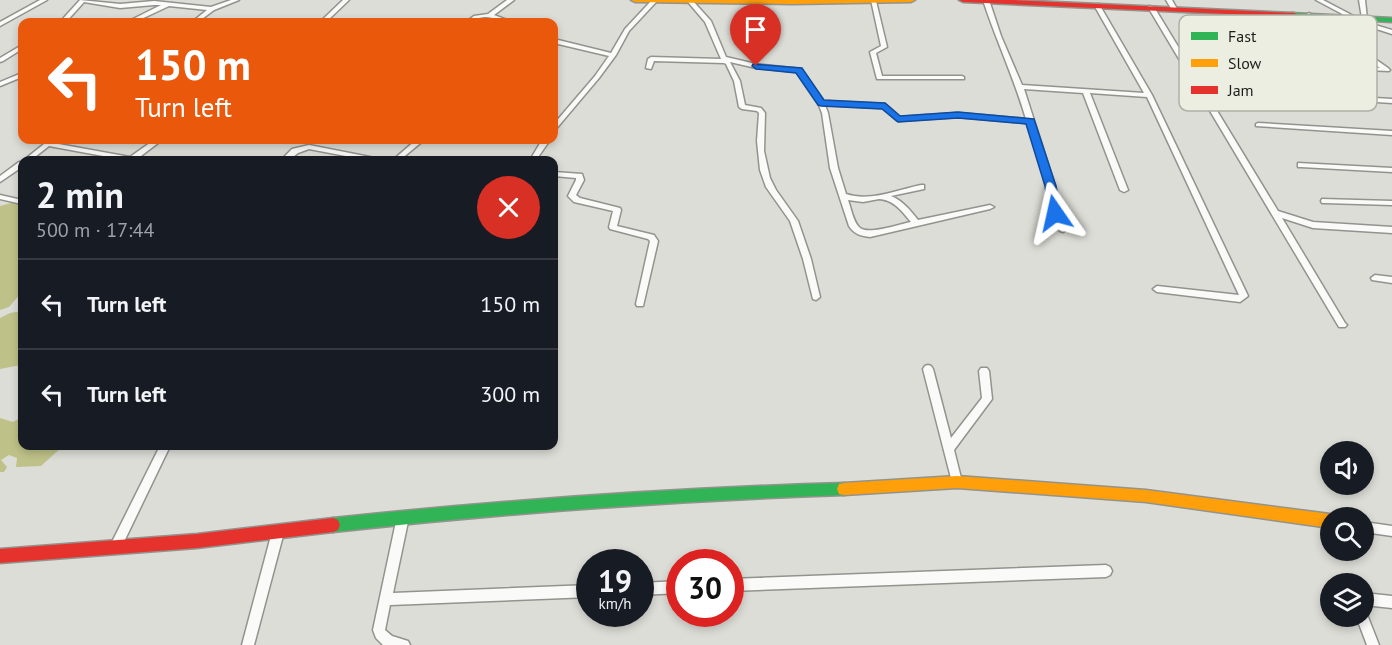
<!DOCTYPE html>
<html lang="en">
<head>
<meta charset="utf-8">
<style>
	:root { --surface:#171b24; --page:#242831; --text:#f1f3f6; --muted:#9ea1a6; --line:#363941 }
	body { margin:0; font-family:"PT Sans",sans-serif; background:var(--page); color:var(--text); height:100vh; display:flex; flex-direction:column; font-size:22px; white-space:nowrap }
	* { box-sizing:border-box; margin:0 }
	p { font-size:20px; color:var(--muted) }
	.icon { flex:none; width:33px; height:33px; fill:none; stroke:currentColor; stroke-width:2; stroke-linecap:round; stroke-linejoin:round }
	.map { position:relative; flex:1; overflow:hidden }
	.side { position:absolute; left:18px; top:156px; width:540px; height:294px; display:flex; flex-direction:column; background:var(--surface); border-radius:12px; box-shadow:0 3px 9px #0003 }
	.side>* { flex:none }
	.banner { position:absolute; left:18px; top:18px; width:540px; height:126px; border-radius:12px; box-shadow:0 3px 9px #0003; background:#ea580c; color:#fff; overflow:hidden }
	.fabs { position:absolute; left:1320px; top:441px; display:grid; gap:12px }
	.fabs a { display:grid; place-items:center; width:54px; height:54px; border-radius:50%; background:var(--surface); box-shadow:0 3px 9px #0003; font-size:30px }
	.speed { position:absolute; left:576px; top:549px; display:flex; gap:12px; font-size:30px; font-weight:700; text-align:center }
	.speed>* { display:grid; place-content:center; width:78px; height:78px; border-radius:50%; background:var(--surface); box-shadow:0 3px 9px #0003; line-height:1 }
	.speed small { font-size:15px; font-weight:400 }
	.speed .limit { border:9px solid #d22; background:#fff; color:#111 }
	.pin { position:absolute; display:grid; place-items:center; width:51px; height:51px; color:#fff; margin:-62px -26px; border-radius:50% 50% 50% 0; rotate:-45deg; box-shadow:0 0 6px #0007 }
	.pin .icon { rotate:45deg }
	.me { position:absolute; width:66px; margin:-33px; rotate:349deg; stroke-linejoin:round; filter:drop-shadow(0 0 4px #0008) }
	.turn { display:flex; align-items:center; gap:21px; height:126px; padding:0 18px; font-size:27px }
	.turn .icon { width:78px; height:78px; stroke-width:2.5 }
	.turn b { display:block; font-size:42px; line-height:51px }
	.round { display:grid; place-items:center; flex:none; width:63px; height:63px; border-radius:32px; background:var(--page) }
	.headline { display:flex; align-items:center; justify-content:space-between; height:102px; padding:0 18px }
	h1 { font-size:36px; font-weight:700; line-height:45px }
	ul { padding:0; list-style:none }
	li { display:flex; align-items:center; gap:18px; height:90px; padding:0 18px; border-top:2px solid var(--line) }
	li div { flex:1 }
	li b { display:block; font-size:22px }
	li em { font-style:normal }
	.map>svg:first-child { display:block }
	.forest { fill:#bfc288 }
	.lines { fill:none; stroke-linecap:round; stroke-linejoin:round }
	.street-casing { stroke:#93938e; stroke-width:3 }
	.fast-casing { stroke:#93938e; stroke-width:3 }
	.slow-casing { stroke:#93938e; stroke-width:3 }
	.jam-casing { stroke:#93938e; stroke-width:3 }
	.street { fill:#fafaf9; fill-rule:evenodd }
	.fast { fill:#30b455; fill-rule:evenodd }
	.slow { fill:#ff9f0a; fill-rule:evenodd }
	.jam { fill:#e5322d; fill-rule:evenodd }
	.route { fill:#1a73e8; stroke:#114b97; stroke-width:1.5 }
	.key { fill:#eceee1; stroke:#aeb0a5; stroke-width:1.5 }
	.key-label { font-size:16px; fill:#1e1e1a }
</style>
</head>
<body>
<div class="map">
<svg width="1392" height="645" viewBox="0 0 1392 645">
	<rect width="100%" height="100%" fill="#ddddd7"/>
	<path class="forest" d="M22 200V292L9 307 0 310V206Z
		M22 311V369L21 365 0 369V318L10 313Z
		M22 417V446H63L41 466 16 467 17 458 9 455 1 460 7 467 4 472H0V418L13 422Z"/>
	<g class="lines">
		<g class="street-casing">
			<path id="street" d="M40 0H47L0 26V22Z
				M80 0 120 4 154 1 211 7 231 0H239L214 10 198 22H192L207 10 169 6 135 22H128L129 21 161 5H154L120 8 84 2 66 22H60Z
				M343 0H349L326 22H320Z
				M507 0H514L494 15 510 21 511 22C495 22 488 11 472 22H466L474 16 488 14Z
				M652 0H658L629 31 616 55 599 78 556 129 554 130V124L595 76 609 56 554 43V39L611 53 625 29Z
				M688 0H692L711 21 726 57 756 64 801 69 823 101 885 104 900 117 958 113 1026 119C1014 78 996 40 983 0H989L1001 36 1022 85 1144 93 1094 5 1099 4 1152 95 1248 296 1240 302 1157 292 1153 289 1157 286 1239 295 1147 97 1090 93 1128 190 1124 192 1120 190 1083 93 1024 89 1055 186 1059 213 1067 229 1063 232 1060 231 1051 213 1047 186 1028 123 958 117 898 121 896 120 883 108 825 105 828 113 838 168 846 194C870 202 897 190 921 185H924V189L891 196C903 201 910 210 918 220L990 205 994 207 990 209 870 237C861 236 854 234 849 226L830 168 822 113 818 103 797 72 756 68 730 62 740 81 745 105 761 108 765 113 764 151 770 178 776 190 798 221 811 259 820 297 816 300 813 299 803 259 790 221 766 187 760 170 757 141 759 113 757 111 742 109 739 107 734 81 726 64 724 63 654 61 651 69 646 68 648 59 651 57 721 59 705 22 688 2ZM879 199C894 200 902 211 911 222 900 224 866 236 859 227 853 221 851 208 848 200L863 202Z
				M871 0 876 1 887 47 876 53 882 76H962L964 77V79H877L870 52 881 46Z
				M1166 0H1172L1177 9 1176 10H1172Z
				M1316 0H1323L1365 22 1392 30V34L1361 24Z
				M1359 0H1365L1367 19 1362 18Z
				M1149 6 1154 7 1278 211 1313 222 1392 227V233L1313 228 1282 218 1345 323 1347 325 1345 327H1339L1148 7Z
				M1309 13 1388 68 1390 70 1389 71 1224 64 1221 62 1224 60 1380 68 1343 42 1220 38 1217 36 1220 34 1338 38 1307 16V14Z
				M22 45V49L3 61 0 62V58Z
				M22 73V77L0 86V82Z
				M1240 90 1392 99V103L1238 93 1237 92Z
				M1258 123 1392 131V135L1256 126V124Z
				M49 140H53L55 141 53 143 130 157 154 140H162L137 159V160H125L49 146 31 160H24Z
				M416 140H424L400 160H393Z
				M542 140H550L536 160H530Z
				M309 145 375 158 379 160H367L309 149 298 153 289 160H281L292 149Z
				M19 162H22V167L0 182V176Z
				M1298 163 1392 168V172L1301 167H1298Z
				M554 172 582 174 584 180 576 195 580 198 620 208 621 210 617 226 654 235 658 241 643 306H637L636 304 650 241 648 239 610 229 609 227 613 211 574 202 568 196 576 180V178L554 176Z
				M0 195 22 200V204L0 199Z
				M1322 199 1392 201V205L1325 203H1322L1321 201Z
				M1375 275 1392 277V283L1372 280 1371 278Z
				M928 365 931 366 933 369 951 438 982 398 979 371 981 368H987L989 371 992 399 954 450 962 482 961 485 957 487 953 485 952 482 923 369 925 366Z
				M160 446H170L120 550 116 551 112 550 110 546Z
				M403 512 407 513 409 517 393 593 590 585V597L390 605 385 630 392 636 408 641 410 645H383L376 638 373 630 397 517 399 513Z
				M1364 522 1392 526V536L1364 532Z
				M278 527 282 528 284 532 254 645H242L272 532 274 528Z
				M1106 565 1110 567 1112 571 1110 575 1106 577 730 591V579Z
				M680 581V593L640 595V583Z
				M1364 593 1392 596V608L1364 605Z
				M1364 611 1366 612 1379 645H1367L1356 616H1364Z"/>
		</g>
		<g class="fast-casing">
			<path id="fast" d="M1291 13 1392 18V22L1294 17H1291Z
				M844 483 849 484 851 489 849 494 844 495C673 501 503 513 333 532L328 530 326 525 328 520 333 518C503 500 673 488 844 483Z"/>
		</g>
		<g class="slow-casing">
			<path id="slow" d="M631 0H915L911 2 793 4 635 2Z
				M957 476 1146 490 1330 514 1336 518H1330V528L1146 502 957 488 844 495 839 494 837 489 839 484 844 483Z"/>
		</g>
		<g class="jam-casing">
			<path id="jam" d="M959 0H1012L1294 13 1298 15 1294 17 963 2Z
				M333 518 338 520 340 525 338 530 333 532 197 548 0 563V549L197 534Z"/>
		</g>
		<use href="#street" class="street"/>
		<use href="#fast" class="fast"/>
		<use href="#slow" class="slow"/>
		<use href="#jam" class="jam"/>
	</g>
	<path class="route" d="M753 64 802 68 824 100 885 103 900 116 958 112 1034 119 1056 186 1061 213 1055 217 1049 213 1045 186 1026 124 958 118 898 122 882 109 821 106 818 105 796 73 756 69 752 66Z"/>
	<rect x="1179" y="15" width="198" height="96" rx="9" class="key"/>
	<rect x="1191" y="32" width="27" height="8" fill="#30b455"/>
	<rect x="1191" y="59" width="27" height="8" fill="#ff9f0a"/>
	<rect x="1191" y="86" width="27" height="8" fill="#e5322d"/>
	<g class="key-label">
		<text x="1228" y="42">Fast</text>
		<text x="1228" y="69">Slow</text>
		<text x="1228" y="96">Jam</text>
	</g>
</svg>
<div class="fabs">
<a><svg class="icon" aria-label="sound" viewBox="0 0 24 24"><path d="M4 9h4l5-4v14l-5-4H4zM17 9q2 3 0 6"/></svg></a>
<a><svg class="icon" aria-label="search" viewBox="0 0 24 24"><circle cx="10" cy="10" r="6"/><path d="M15 15l6 6"/></svg></a>
<a><svg class="icon" aria-label="layers" viewBox="0 0 24 24"><path d="M12 4l9 5-9 5-9-5zM3 14l9 5 9-5"/></svg></a>
</div>
<div class="speed"><div>19<small>km/h</small></div><div class="limit">30</div></div>
<div class="pin" style="left:756px;top:66px;background:#d93025"><svg class="icon" aria-label="arrive" viewBox="0 0 24 24"><path d="M6 21V4h12l-3 4 3 4H6"/></svg></div>
<svg class="me" style="left:1055px;top:213px" viewBox="-20 -20 40 40"><path d="M0-17L14 15 0 8-14 15z" fill="#1a73e8" stroke="#fff" stroke-width="4"/></svg>
<div class="banner">
<div class="turn"><svg class="icon" aria-label="left" viewBox="0 0 24 24"><path d="M17 20v-9H6M10 6l-5 5 5 5"/></svg><div><b>150 m</b>Turn left</div></div>
</div>
<section class="side">
<div class="headline"><div><h1>2 min</h1><p>500 m · 17:44</p></div><a class="round" style="background:#d93025;color:#fff"><svg class="icon" aria-label="close" viewBox="0 0 24 24"><path d="M6 6l12 12M18 6L6 18"/></svg></a></div>
<ul>
<li><svg class="icon" aria-label="left" viewBox="0 0 24 24"><path d="M17 20v-9H6M10 6l-5 5 5 5"/></svg><div><b>Turn left</b></div><em>150 m</em></li>
<li><svg class="icon" aria-label="left" viewBox="0 0 24 24"><path d="M17 20v-9H6M10 6l-5 5 5 5"/></svg><div><b>Turn left</b></div><em>300 m</em></li>
</ul>
</section>
</div>
</body>
</html>
